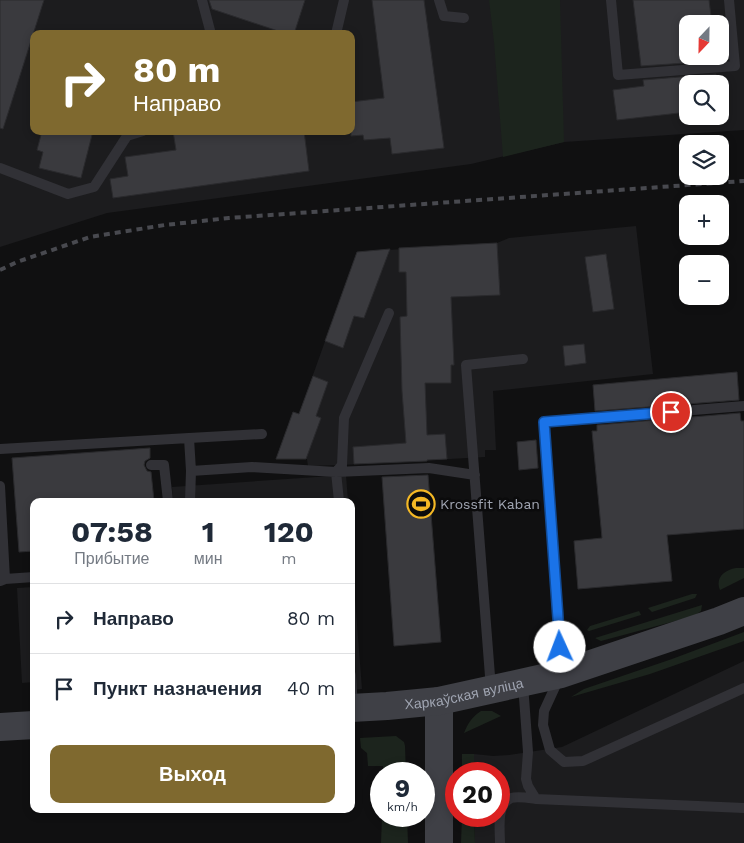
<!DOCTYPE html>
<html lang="ru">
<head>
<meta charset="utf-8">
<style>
	:root { --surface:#fff; --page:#f6f6f7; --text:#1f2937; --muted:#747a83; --line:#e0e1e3; --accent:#7f692f }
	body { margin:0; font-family:"Work Sans",sans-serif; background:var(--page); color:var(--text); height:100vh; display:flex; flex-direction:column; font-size:19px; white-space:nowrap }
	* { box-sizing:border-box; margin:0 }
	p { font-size:16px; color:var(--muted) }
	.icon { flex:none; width:28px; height:28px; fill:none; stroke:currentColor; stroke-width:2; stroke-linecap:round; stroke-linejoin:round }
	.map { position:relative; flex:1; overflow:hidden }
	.drawer { position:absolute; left:30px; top:498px; width:325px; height:315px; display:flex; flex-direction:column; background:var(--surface); border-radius:10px; box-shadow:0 2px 8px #0003 }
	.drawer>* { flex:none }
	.top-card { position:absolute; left:30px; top:30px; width:325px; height:105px; border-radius:10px; box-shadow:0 2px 8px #0003; background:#7f692f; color:#fff; overflow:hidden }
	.needle { width:32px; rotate:202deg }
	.fabs { position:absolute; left:679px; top:15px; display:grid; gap:10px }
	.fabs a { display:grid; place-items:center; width:50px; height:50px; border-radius:10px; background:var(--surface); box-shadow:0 2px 8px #0003; font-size:25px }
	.speed { position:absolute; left:370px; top:762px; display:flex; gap:10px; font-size:25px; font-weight:700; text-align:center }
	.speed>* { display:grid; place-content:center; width:65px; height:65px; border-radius:50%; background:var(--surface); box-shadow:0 2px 8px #0003; line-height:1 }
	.speed small { font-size:12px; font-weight:400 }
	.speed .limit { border:8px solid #d22; background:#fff; color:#111 }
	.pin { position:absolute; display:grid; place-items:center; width:42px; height:42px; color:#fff; margin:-21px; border:2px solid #fff; border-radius:50%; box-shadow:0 1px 5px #0007 }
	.me { position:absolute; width:55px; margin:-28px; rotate:358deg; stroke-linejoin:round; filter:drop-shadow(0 0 4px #0008) }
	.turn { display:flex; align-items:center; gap:18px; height:105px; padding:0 20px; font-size:22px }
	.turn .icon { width:65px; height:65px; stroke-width:2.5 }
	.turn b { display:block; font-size:35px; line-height:42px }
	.eta { display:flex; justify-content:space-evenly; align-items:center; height:85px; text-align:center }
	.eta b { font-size:30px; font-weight:700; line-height:35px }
	.button { display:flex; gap:10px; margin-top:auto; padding:10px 20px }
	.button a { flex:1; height:58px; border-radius:10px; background:var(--accent); color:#fff; font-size:20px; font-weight:700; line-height:58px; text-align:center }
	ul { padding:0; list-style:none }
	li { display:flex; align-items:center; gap:15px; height:70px; padding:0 20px; border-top:1px solid var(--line) }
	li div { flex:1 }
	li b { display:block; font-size:19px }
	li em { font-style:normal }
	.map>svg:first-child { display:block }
	.built { fill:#1c1c1e; fill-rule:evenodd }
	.green { fill:#1c241d }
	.building { fill:#3a3a3e; stroke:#2a2a2d }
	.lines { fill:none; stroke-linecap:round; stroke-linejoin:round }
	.lane { stroke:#313136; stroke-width:10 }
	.secondary { stroke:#3f4046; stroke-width:28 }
	.rail { stroke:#48494f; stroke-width:4; stroke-dasharray:6 5; stroke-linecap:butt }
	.route-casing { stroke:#114b97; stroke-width:12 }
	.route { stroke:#1a73e8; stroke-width:9 }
	.labels { text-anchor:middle; stroke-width:5; stroke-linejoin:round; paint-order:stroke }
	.poi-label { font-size:14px; fill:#a0a5b2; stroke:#0b0b0c; text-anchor:start }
	.street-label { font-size:14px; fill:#a0a5b2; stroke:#0b0b0c }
</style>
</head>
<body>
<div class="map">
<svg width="744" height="843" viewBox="0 0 744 843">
	<rect width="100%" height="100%" fill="#101011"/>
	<path class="built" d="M0 0H744V130L564 142 471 164 107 213 0 247ZM688 24H720V56H688ZM34 34H351V131H34ZM688 84H720V116H688Z
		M636 226 653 374 493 391 496 450H485V457L342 465 308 466 307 459H276L293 412 299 414 357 252 497 243 509 238Z
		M346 475 348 501H173L172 487Z
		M351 547 362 689 351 690Z
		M34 587V682L22 683 17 588Z
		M744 661V843H475L474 816H499V774H474V754L493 756 509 755 562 747Z"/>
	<path class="green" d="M489 0H560L564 142 503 157 494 42Z
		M736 568H744V578L720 590C715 578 724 570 736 568Z
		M692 594H697L695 598 652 612 648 608Z
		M702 605 701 611 694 616 601 641 595 638Z
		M639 611 641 615 589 631 587 630 590 626Z
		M744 632V641L650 674 571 697 584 689 672 659Z
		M481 711H492L501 716 464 733C468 723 472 717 481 711Z
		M396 736 404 742 405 746 406 774H383V766H368L367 753 361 748 360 738Z
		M462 754H474V774H462Z
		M382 816H407L408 843H381Z
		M462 816H474L475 843H461Z"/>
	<path class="building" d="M0 0H44L3 129 0 128Z
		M209 0H305L294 34H287L212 9Z
		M372 0H424L444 148 392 154 390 138 364 140 363 135 351 136V102L384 98Z
		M633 0H709L712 24H688V56H714L715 61 641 66Z
		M716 74 717 84H688V112L617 120 613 90 644 86 643 80Z
		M42 131H93L81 178 39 168 43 152 37 150Z
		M173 131H304L309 171 113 198 110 179 128 176 125 157 176 150Z
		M497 243 500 295 451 297 454 365H451V383H425L427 435 445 434 447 459 427 460V461L354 464 353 447 406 443 402 391 400 317 407 316 406 272H399V248Z
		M390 249 364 318 354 316 343 348 325 341 357 252Z
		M606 254 614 309 593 312 585 257Z
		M584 344 586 363 565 366 563 346Z
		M737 372 739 400 595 411 593 385Z
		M313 376 328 382 316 416 321 418 306 459H276L293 412 299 414Z
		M740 413 741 421H744V529L667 535 672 581 578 589 574 541 602 538 592 431H597V425Z
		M536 440 538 468 519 470 517 442Z
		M150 448V458L145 461 144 465 147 471 151 472 154 501H34V551L19 552 12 458Z
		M428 475 441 642 394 646 382 477Z"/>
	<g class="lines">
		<path class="lane" d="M202 0 211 34
			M439 0 444 16 464 18
			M611 0 618 75 735 66 729 0
			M336 34 344 0
			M0 168 68 194 94 187 127 136 143 131
			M744 406 544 422 559 631 561 674 544 711 543 725 550 750 564 762 583 761 744 688
			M189 438 262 434
			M0 449 189 438 191 471 190 501
			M151 465H164L168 501
			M191 471 252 467 336 472 342 465 344 418 389 313
			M0 486 5 579
			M339 501 336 472 429 468 475 475
			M0 581 5 579 34 577
			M351 675 353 707
			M491 689 466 365 523 359
			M536 799 744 808
			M500 843C500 830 496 804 511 798 518 796 529 798 536 799L528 786 526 779 528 752 523 684"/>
		<g class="secondary">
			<path d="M439 701V843"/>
			<path id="s1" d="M351 708 387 706 439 701 561 674 719 621 744 611"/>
			<path d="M0 727 34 725"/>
		</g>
		<path class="rail" d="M0 270 17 262 90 237 165 225 229 218 744 181"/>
	</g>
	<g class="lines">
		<g class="route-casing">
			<path id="route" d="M560 647 559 632 544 422 671 412"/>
		</g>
		<use href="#route" class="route"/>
	</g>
	<defs>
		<g id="stadium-ring" transform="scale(1.4375)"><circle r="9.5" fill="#0b0b0c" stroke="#f4b825" stroke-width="1.5"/><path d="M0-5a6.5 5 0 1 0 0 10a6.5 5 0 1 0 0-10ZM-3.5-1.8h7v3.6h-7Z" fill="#f4b825"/></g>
	</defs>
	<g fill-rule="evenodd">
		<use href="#stadium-ring" x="421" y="504"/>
	</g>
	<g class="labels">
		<g class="poi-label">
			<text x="440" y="509">Krossfit Kaban</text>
		</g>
		<g class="street-label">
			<text dy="5" stroke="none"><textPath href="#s1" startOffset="114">Харкаўская вуліца</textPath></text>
		</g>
	</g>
</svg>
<div class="fabs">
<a><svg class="needle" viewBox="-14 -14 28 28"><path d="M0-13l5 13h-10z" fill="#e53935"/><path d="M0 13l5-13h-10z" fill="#747a83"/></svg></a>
<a><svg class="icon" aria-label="search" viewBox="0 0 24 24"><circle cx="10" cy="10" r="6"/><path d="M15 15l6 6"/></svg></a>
<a><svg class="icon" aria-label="layers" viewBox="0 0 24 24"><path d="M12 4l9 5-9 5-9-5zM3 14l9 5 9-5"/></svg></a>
<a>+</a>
<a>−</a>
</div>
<div class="speed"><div>9<small>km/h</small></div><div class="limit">20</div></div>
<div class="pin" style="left:671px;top:412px;background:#d93025"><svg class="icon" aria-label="arrive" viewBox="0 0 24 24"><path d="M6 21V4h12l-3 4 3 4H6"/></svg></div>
<svg class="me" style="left:560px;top:647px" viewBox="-20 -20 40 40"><circle r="19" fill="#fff"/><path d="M0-13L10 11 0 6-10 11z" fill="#1a73e8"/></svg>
<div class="top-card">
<div class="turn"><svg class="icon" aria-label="right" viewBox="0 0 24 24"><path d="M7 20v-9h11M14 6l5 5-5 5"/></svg><div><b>80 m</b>Направо</div></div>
</div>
<section class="drawer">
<div class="eta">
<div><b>07:58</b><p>Прибытие</p></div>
<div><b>1</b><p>мин</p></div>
<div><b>120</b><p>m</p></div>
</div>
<ul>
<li><svg class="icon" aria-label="right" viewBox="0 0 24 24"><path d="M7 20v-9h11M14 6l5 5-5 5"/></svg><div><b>Направо</b></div><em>80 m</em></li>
<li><svg class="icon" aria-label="arrive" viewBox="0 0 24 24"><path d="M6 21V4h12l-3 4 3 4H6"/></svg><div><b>Пункт назначения</b></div><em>40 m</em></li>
</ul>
<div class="button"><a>Выход</a></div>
</section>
</div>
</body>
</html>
